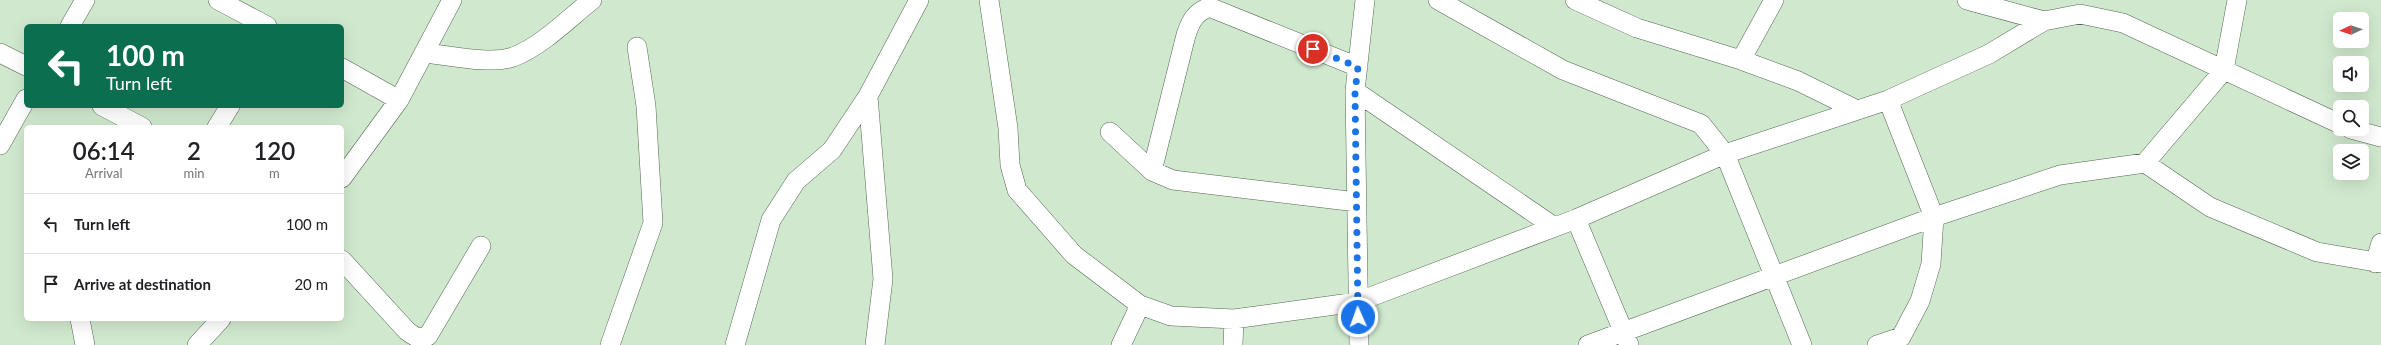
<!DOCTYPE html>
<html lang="en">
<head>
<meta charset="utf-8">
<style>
	:root { --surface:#fff; --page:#f6f6f6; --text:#202124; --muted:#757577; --line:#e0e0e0 }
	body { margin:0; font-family:Lato,sans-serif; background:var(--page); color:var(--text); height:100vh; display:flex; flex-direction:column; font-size:15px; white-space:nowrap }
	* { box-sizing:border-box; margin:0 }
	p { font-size:13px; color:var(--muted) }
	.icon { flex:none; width:22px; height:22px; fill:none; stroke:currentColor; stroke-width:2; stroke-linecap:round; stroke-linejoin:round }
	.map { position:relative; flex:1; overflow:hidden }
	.drawer { position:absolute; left:24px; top:125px; width:320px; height:196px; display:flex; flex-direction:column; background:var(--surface); border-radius:6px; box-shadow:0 4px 16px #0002 }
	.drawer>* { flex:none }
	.hud { position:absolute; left:24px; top:24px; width:320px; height:84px; border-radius:6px; box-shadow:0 4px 16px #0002; background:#0b6e4f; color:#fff; overflow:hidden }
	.needle { width:26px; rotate:267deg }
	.fabs { position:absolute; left:2333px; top:12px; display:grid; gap:8px }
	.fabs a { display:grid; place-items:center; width:36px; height:36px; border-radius:6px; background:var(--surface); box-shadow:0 4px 16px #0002; font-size:20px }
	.pin { position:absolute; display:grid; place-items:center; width:34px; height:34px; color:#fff; margin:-17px; border:2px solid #fff; border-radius:50%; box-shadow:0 1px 4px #0007 }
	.me { position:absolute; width:44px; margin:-22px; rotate:358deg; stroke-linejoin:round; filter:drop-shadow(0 0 3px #0008) }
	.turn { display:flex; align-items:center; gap:14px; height:84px; padding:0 16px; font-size:18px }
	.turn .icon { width:52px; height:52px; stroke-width:2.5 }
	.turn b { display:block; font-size:28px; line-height:34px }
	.eta { display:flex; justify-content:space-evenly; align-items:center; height:68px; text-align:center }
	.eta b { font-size:24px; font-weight:600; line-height:28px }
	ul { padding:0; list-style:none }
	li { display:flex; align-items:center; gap:12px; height:60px; padding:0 16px; border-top:1px solid var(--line) }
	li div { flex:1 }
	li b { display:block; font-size:15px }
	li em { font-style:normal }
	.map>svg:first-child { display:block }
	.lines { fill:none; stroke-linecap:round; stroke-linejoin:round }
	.minor-casing { stroke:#536851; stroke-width:20 }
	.minor { stroke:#fff; stroke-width:19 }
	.route { stroke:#1a73e8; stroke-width:7; stroke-dasharray:0 12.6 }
</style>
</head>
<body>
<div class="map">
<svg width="2381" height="345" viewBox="0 0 2381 345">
	<rect width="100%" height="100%" fill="#d0e9ce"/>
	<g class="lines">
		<g class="minor-casing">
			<path id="minor" d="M218 0 267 26
				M989 0 1008 128 1010 165 1017 190 1074 255 1140 305 1171 316 1234 319 1357 302 1576 219 1725 154 1888 100 1989 54 2044 21 2080 14 2123 23 2340 124
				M1438 0 1563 70 1701 124 1725 154 1802 345
				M1575 0 1637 28 1741 60 1798 81 1857 110
				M1967 0 2044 21
				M70 26 85 0
				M0 53 26 66
				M424 53C448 55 490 65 513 57 542 46 568 19 592 0
				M1741 60 1774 0
				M342 68 399 100
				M1355 91 1553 226
				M868 96 883 279 875 345
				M102 106 142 127
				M217 127 230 106
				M2351 129 2381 137
				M1110 132 1152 171 1173 180 1357 202
				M0 145 26 99
				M2145 163 2210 207 2317 252 2381 263
				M1152 171 1186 35C1191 20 1195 13 1209 7L1358 67
				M342 178 399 100 452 0
				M1576 219 1629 345
				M342 260 407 331C415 337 418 339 428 336L481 246
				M2375 263 2381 243
				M80 319 85 345
				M197 345 221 319
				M610 345 653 223 646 106 637 47
				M735 345 771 220 796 181 832 150 868 96 919 0
				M1121 345 1140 305
				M1233 345 1234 319
				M1359 345 1355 91 1365 0
				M1588 345 1934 217 2060 175 2145 163 2224 70 2237 0
				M1877 345 1901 337 1920 301 1931 264 1934 217 1888 100"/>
		</g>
		<use href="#minor" class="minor"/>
	</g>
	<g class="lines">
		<path class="route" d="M1313 49 1358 67 1355 92 1358 317"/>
	</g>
</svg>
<div class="fabs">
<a><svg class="needle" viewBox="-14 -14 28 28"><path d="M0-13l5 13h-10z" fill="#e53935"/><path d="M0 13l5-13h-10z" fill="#757577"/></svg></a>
<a><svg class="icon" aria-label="sound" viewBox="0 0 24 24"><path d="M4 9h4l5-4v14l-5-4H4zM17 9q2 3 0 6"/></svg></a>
<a><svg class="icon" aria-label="search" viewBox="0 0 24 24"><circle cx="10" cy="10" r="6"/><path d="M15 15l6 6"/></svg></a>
<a><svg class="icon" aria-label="layers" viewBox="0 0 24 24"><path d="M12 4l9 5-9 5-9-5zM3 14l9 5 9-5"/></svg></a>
</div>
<div class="pin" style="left:1313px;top:49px;background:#d93025"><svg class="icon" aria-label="arrive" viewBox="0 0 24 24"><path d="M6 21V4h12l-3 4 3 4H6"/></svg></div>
<svg class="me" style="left:1358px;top:317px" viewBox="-20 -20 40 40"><circle r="17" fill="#1a73e8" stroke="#fff" stroke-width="3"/><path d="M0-11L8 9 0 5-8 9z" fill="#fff"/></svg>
<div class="hud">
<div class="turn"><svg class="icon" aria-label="left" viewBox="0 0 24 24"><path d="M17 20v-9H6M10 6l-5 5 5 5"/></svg><div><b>100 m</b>Turn left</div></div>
</div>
<section class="drawer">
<div class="eta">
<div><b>06:14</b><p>Arrival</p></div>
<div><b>2</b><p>min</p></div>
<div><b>120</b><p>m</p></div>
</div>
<ul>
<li><svg class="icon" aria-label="left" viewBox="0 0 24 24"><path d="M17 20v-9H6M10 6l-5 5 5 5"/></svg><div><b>Turn left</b></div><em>100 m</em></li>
<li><svg class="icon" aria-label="arrive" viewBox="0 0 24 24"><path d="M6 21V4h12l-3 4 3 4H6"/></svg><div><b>Arrive at destination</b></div><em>20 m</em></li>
</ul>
</section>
</div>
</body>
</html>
